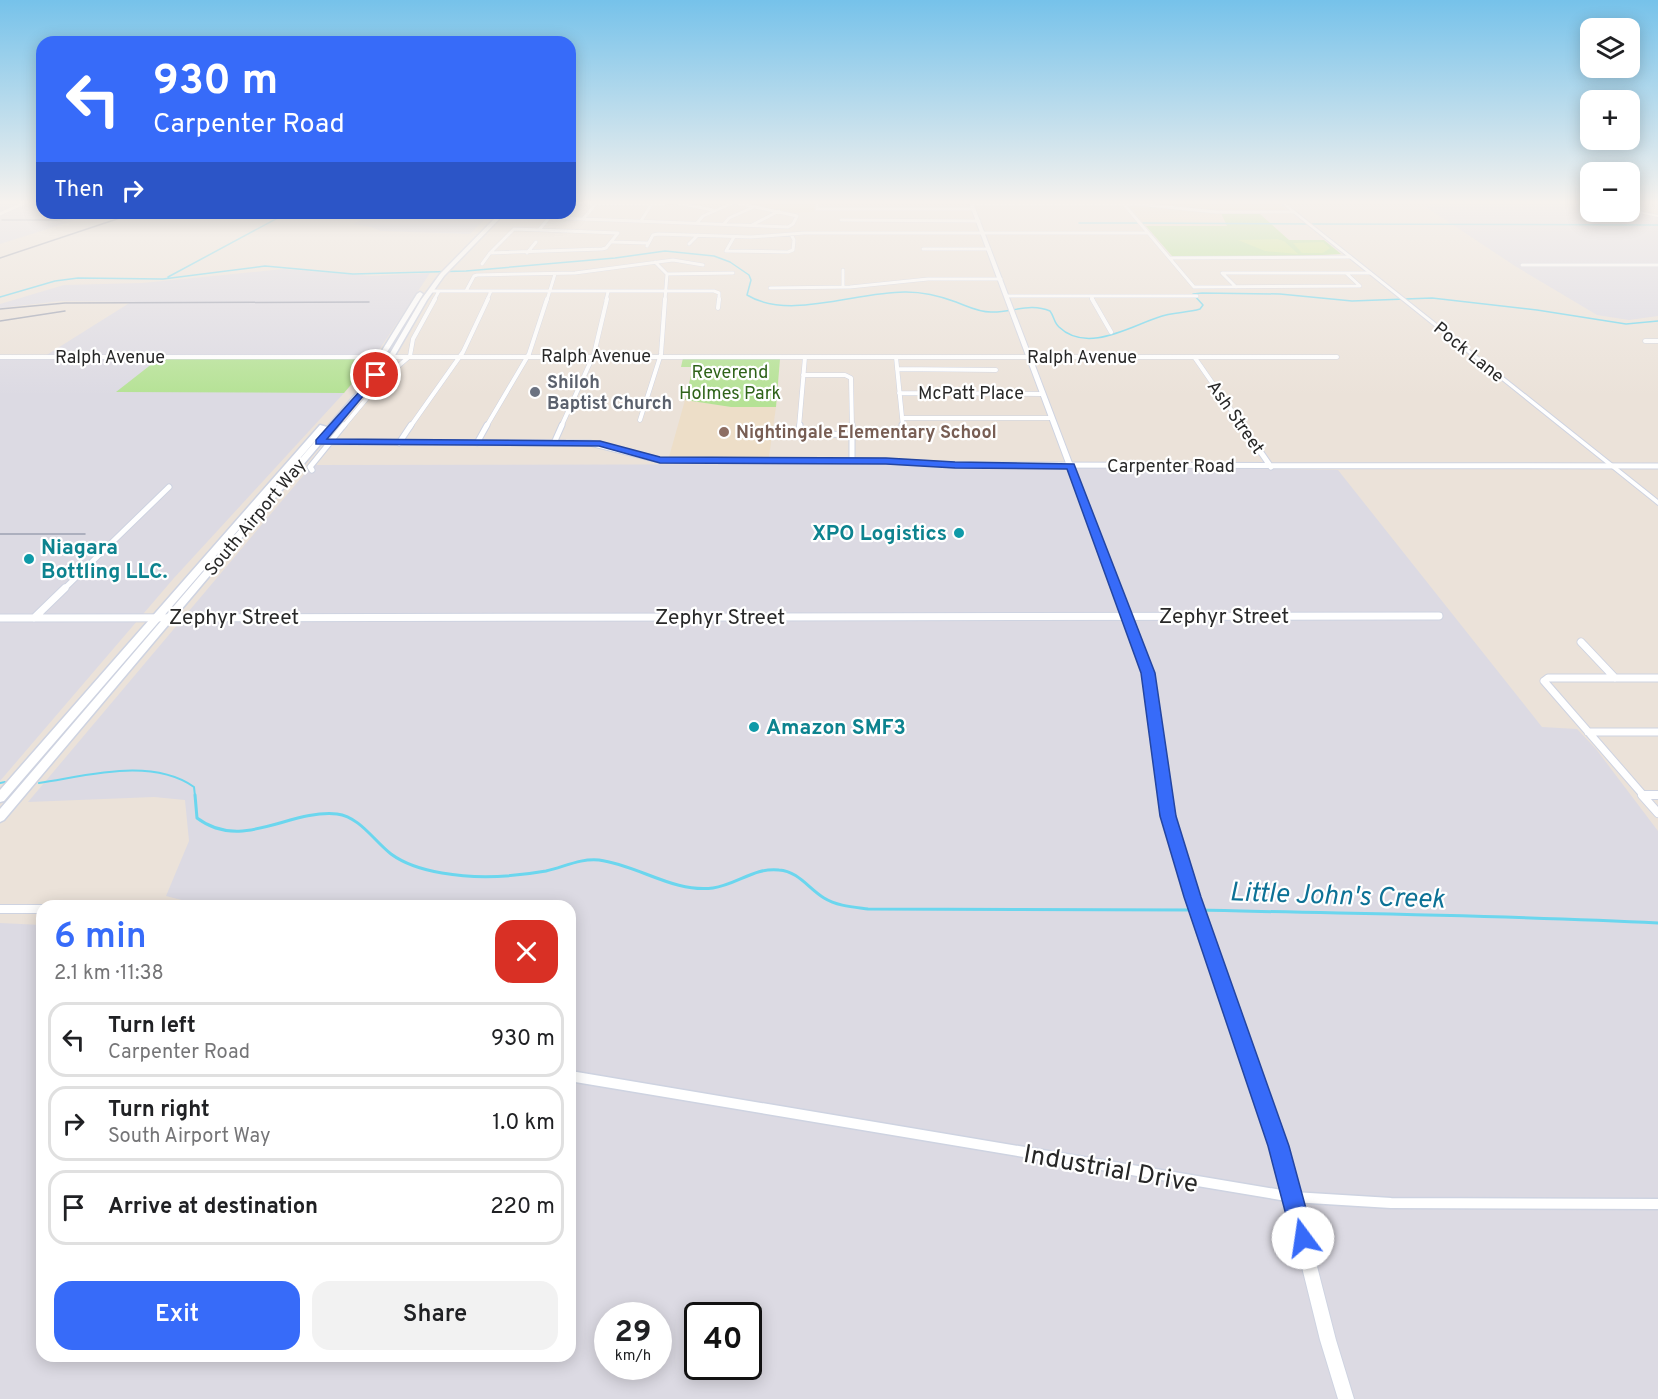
<!DOCTYPE html>
<html lang="en">
<head>
<meta charset="utf-8">
<style>
	:root { --surface:#fff; --page:#f2f2f2; --text:#202124; --muted:#757577; --line:#e0e0e0; --accent:#376bf9 }
	body { margin:0; font-family:Overpass,sans-serif; background:var(--page); color:var(--text); height:100vh; display:flex; flex-direction:column; font-size:22px; white-space:nowrap }
	* { box-sizing:border-box; margin:0 }
	p { font-size:20px; color:var(--muted) }
	.icon { flex:none; width:33px; height:33px; fill:none; stroke:currentColor; stroke-width:2; stroke-linecap:round; stroke-linejoin:round }
	.map { position:relative; flex:1; overflow:hidden }
	.panel { position:absolute; left:36px; top:900px; width:540px; height:462px; display:flex; flex-direction:column; background:var(--surface); border-radius:18px; box-shadow:0 3px 15px #0003 }
	.panel>* { flex:none }
	.hud { position:absolute; left:36px; top:36px; width:540px; height:183px; border-radius:18px; box-shadow:0 3px 15px #0003; background:#376bf9; color:#fff; overflow:hidden }
	.tools { position:absolute; left:1580px; top:18px; display:grid; gap:12px }
	.tools a { display:grid; place-items:center; width:60px; height:60px; border-radius:12px; background:var(--surface); box-shadow:0 3px 15px #0003; font-size:30px }
	.speed { position:absolute; left:594px; top:1302px; display:flex; gap:12px; font-size:30px; font-weight:700; text-align:center }
	.speed>* { display:grid; place-content:center; width:78px; height:78px; border-radius:50%; background:var(--surface); box-shadow:0 3px 15px #0003; line-height:1 }
	.speed small { font-size:15px; font-weight:400 }
	.speed .limit { border:3px solid #111; border-radius:9px; background:#fff; color:#111 }
	.pin { position:absolute; display:grid; place-items:center; width:51px; height:51px; color:#fff; margin:-26px; border:3px solid #fff; border-radius:50%; box-shadow:0 2px 6px #0007 }
	.me { position:absolute; width:66px; margin:-33px; rotate:346deg; stroke-linejoin:round; filter:drop-shadow(0 0 4px #0008) }
	.turn { display:flex; align-items:center; gap:21px; height:126px; padding:0 18px; font-size:27px }
	.turn .icon { width:78px; height:78px; stroke-width:2.5 }
	.turn b { display:block; font-size:42px; line-height:51px }
	.then { display:flex; align-items:center; height:57px; padding:0 18px; background:#0003; gap:12px; font-size:22px }
	.round { display:grid; place-items:center; flex:none; width:63px; height:63px; border-radius:18px; background:var(--page) }
	.headline { display:flex; align-items:center; justify-content:space-between; height:102px; padding:0 18px }
	h1 { font-size:36px; font-weight:600; line-height:45px; color:var(--accent) }
	.action { display:flex; gap:12px; margin-top:auto; padding:12px 18px }
	.action a { flex:1; height:69px; border-radius:18px; background:var(--accent); color:#fff; font-size:24px; font-weight:600; line-height:69px; text-align:center }
	.action a+a { background:var(--page); color:var(--text) }
	ul { padding:0; list-style:none }
	li { display:flex; align-items:center; gap:18px; height:75px; margin:0 12px 9px; padding:0 6px; border:3px solid var(--line); border-radius:18px }
	li div { flex:1 }
	li b { display:block; font-size:22px }
	li em { font-style:normal }
	.map>svg:first-child { display:block }
	.industrial { fill:#dcdae3; fill-rule:evenodd }
	.education { fill:#eddec8 }
	.green { fill:#b5e295 }
	.pitch { fill:#cbe990 }
	.lines { fill:none; stroke-linecap:round; stroke-linejoin:round }
	.stream-far2 { stroke:#6bd6ee; stroke-width:1.5 }
	.stream-far1 { stroke:#6bd6ee; stroke-width:2 }
	.stream { stroke:#6bd6ee; stroke-width:3 }
	.minor-far5-casing { stroke:#ced3e1; stroke-width:4 }
	.minor-far4-casing { stroke:#ced3e1; stroke-width:5 }
	.minor-far3-casing { stroke:#ced3e1; stroke-width:7 }
	.minor-far2-casing { stroke:#ced3e1; stroke-width:9 }
	.minor-far1-casing { stroke:#ced3e1; stroke-width:10 }
	.minor-casing { stroke:#ced3e1; stroke-width:13 }
	.tertiary-casing { stroke:#ced3e1; stroke-width:2 }
	.secondary-casing { stroke:#ced3e1; stroke-width:3 }
	.minor-far5 { stroke:#fff; stroke-width:3 }
	.minor-far4 { stroke:#fff; stroke-width:4 }
	.minor-far3 { stroke:#fff; stroke-width:5 }
	.minor-far2 { stroke:#fff; stroke-width:7 }
	.minor-far1 { stroke:#fff; stroke-width:8 }
	.minor { stroke:#fff; stroke-width:10 }
	.tertiary { fill:#fff; fill-rule:evenodd }
	.secondary { fill:#fff; fill-rule:evenodd }
	.rail { stroke:#9ca1b2; stroke-width:1.5 }
	.route { fill:#376bf9; stroke:#2446a2; stroke-width:1.5 }
	.worship-dot { fill:#6b7280; stroke:#fff; stroke-width:2 }
	.education-dot { fill:#8d6e63; stroke:#fff; stroke-width:2 }
	.culture-dot { fill:#0f9aa8; stroke:#fff; stroke-width:2 }
	.labels { text-anchor:middle; stroke-width:4.5; stroke-linejoin:round; paint-order:stroke }
	.far-street-label { font-size:18px; fill:#282828; stroke:#fff }
	.far-park-label { font-size:18px; fill:#2f6319; stroke:#fff }
	.far-worship-label { font-size:18px; font-weight:bold; fill:#5b616d; stroke:#fff; text-anchor:start }
	.far-education-label { font-size:18px; font-weight:bold; fill:#785e54; stroke:#fff; text-anchor:start }
	.culture-label { font-size:21px; font-weight:bold; fill:#0d838f; stroke:#fff; text-anchor:start }
	.street-label { font-size:21px; fill:#282828; stroke:#fff }
	.near-street-label { font-size:26px; fill:#282828; stroke:#fff }
	.near-water-label { font-size:27px; font-style:italic; fill:#0d7296; stroke:#fff }
</style>
</head>
<body>
<div class="map">
<svg width="1658" height="1399" viewBox="0 0 1658 1399">
	<rect width="100%" height="100%" fill="#ebe2d9"/>
	<path class="industrial" d="M0 200H42V213H98L0 244Z
		M1440 200H1589L1590 212 1629 211 1658 217V316L1629 320 1597 315 1515 266 1426 207Z
		M391 213H491L470 234 381 231 371 227 353 224 361 220H380Z
		M284 269 372 276 430 273 375 356 344 393 174 578 0 781V356H45L131 302 61 301 0 308V304L64 285 142 283Z
		M872 464 1338 470 1542 727 1577 729 1596 749 1658 831V1399H0V923L42 925V1356H570V906H205L166 896 189 841 185 800 154 797 28 802 312 465ZM608 1316H658V1366H608ZM698 1316H748V1366H698Z"/>
	<path class="education" d="M743 200H814V212L795 213 739 202Z
		M1125 200H1275L1287 211H1219L1131 203Z
		M1128 205 1221 213 1228 226H1146Z
		M685 400 731 407H776L769 457H669Z"/>
	<path class="green" d="M1221 213H1259L1289 240H1324L1341 254 1283 257H1175L1172 256 1146 226H1227Z
		M162 356H375L344 393 116 392Z
		M683 358 780 359 776 407H731L685 400 693 367H681Z"/>
	<path class="pitch" d="M1277 239 1284 241 1298 254 1265 251 1238 240Z
		M1323 242 1330 248 1323 253H1302L1293 243Z"/>
	<g class="lines">
		<path class="stream-far2" d="M1079 223H1140
			M1143 223 1306 224
			M1312 224 1658 225
			M168 277 287 213
			M163 279 265 266 353 274 466 271 615 258 665 251 714 256 730 262 749 275 751 280 747 295C789 321 858 291 906 292 922 292 940 296 956 302 967 306 978 312 991 312 1011 313 1030 302 1050 311 1054 316 1054 323 1059 327 1087 354 1131 326 1159 317 1172 312 1187 313 1200 309L1203 305 1193 294 1202 293 1280 294 1352 301 1432 298 1537 310 1626 324 1658 321
			M0 297 55 281 78 278 163 279"/>
		<path class="stream-far1" d="M0 783 5 782
			M39 783C87 776 151 757 194 787L195 796"/>
		<path class="stream" d="M195 795 197 818C242 852 289 809 337 814 360 817 374 841 391 854 406 865 424 870 442 873 476 879 512 877 546 871 564 867 581 858 599 860 638 865 673 893 713 888 736 885 755 867 779 870 798 871 809 889 824 898 837 906 853 907 868 909L1193 910
			M1202 910C1354 914 1506 915 1658 923"/>
		<g class="minor-far5-casing">
			<path id="minor-far5" d="M817 200V209H974
				M1407 200 1410 202
				M1441 200 1445 203
				M1122 202 1194 287 1360 286 1346 273
				M570 203 661 204 681 200
				M677 203 713 210
				M972 204H1137L1216 212H1294
				M1629 208 1642 201
				M498 213 557 218 788 227 793 224 797 216 723 200
				M0 214 31 200
				M583 219 596 204
				M841 220 979 221
				M641 221 653 202
				M697 223 703 216 735 202
				M724 224 729 218 756 206
				M752 225 779 211
				M514 229 618 233 606 248 602 249 490 253Z
				M539 230 553 213
				M734 237 726 251 788 252 793 250 794 240 791 234
				M612 242 647 243
				M689 244 698 235
				M647 246 653 235 658 234 751 237 804 233H1148
				M923 249H989
				M527 253 536 242
				M1170 258 1350 257
				M655 262 667 274 665 300
				M482 264 490 253
				M1522 265H1658
				M843 270V287
				M667 274 733 273
				M1236 287 1222 273H1370
				M770 288 850 287 928 279H1001
				M431 291H714L719 293V300
				M466 291 474 276 477 275 575 273 673 260 703 265
				M1008 296H1197
				M1091 296 1093 300
				M434 300 439 291
				M487 300 491 291
				M547 300 555 274
				M606 300 608 292"/>
		</g>
		<g class="minor-far4-casing">
			<path id="minor-far4" d="M1092 299 1111 332
				M718 308 719 299
				M1645 341H1658
				M0 357H1337
				M896 357 903 427
				M1195 358 1243 427
				M897 369 996 370
				M803 375H845L851 378 852 427
				M899 393 1043 394
				M902 418H1052
				M640 420 661 354 665 299
				M343 427 383 379 410 356 413 339 435 299
				M410 427 463 352 488 299
				M486 427 529 354 547 299
				M561 427 594 354 607 299
				M799 427 805 357"/>
		</g>
		<g class="minor-far3-casing">
			<path id="minor-far3" d="M800 425 799 433 851 435
				M852 425V460
				M902 425 903 431
				M1242 425 1271 467
				M319 442 590 443 659 460 886 461 955 465 1658 466
				M399 443 411 425
				M477 443 487 425
				M554 443 562 425
				M312 470 310 467 344 425
				M64 589 169 487"/>
		</g>
		<g class="minor-far2-casing">
			<path id="minor-far2" d="M0 618 1439 616
				M34 618 65 588
				M1581 642 1615 678
				M1588 732H1658
				M1644 795H1658
				M1644 796 1544 681 1548 678H1658"/>
		</g>
		<g class="minor-far1-casing">
			<path id="minor-far1" d="M1642 795 1658 813
				M1644 795H1658
				M0 909H42"/>
		</g>
		<g class="minor-casing">
			<path id="minor" d="M570 1076 1293 1197 1391 1203 1658 1204"/>
		</g>
		<g class="tertiary-casing">
			<path id="tertiary" d="M968 200H972L1152 673 1173 816 1198 897 1286 1146 1336 1340 1354 1399H1338L1320 1340 1272 1146 1186 897 1163 816 1144 673Z
				M1277 200H1281L1658 500V505Z
				M1629 209 1658 215V217L1629 211Z"/>
		</g>
		<g class="secondary-casing">
			<path id="secondary" d="M500 213H505L444 276 427 300 394 357 4 820 0 822V809L389 355 421 300 440 274Z
				M420 292 423 294 379 365 374 366 373 365 417 294Z
				M320 425 327 427 4 801 0 802V790Z"/>
		</g>
		<use href="#minor-far5" class="minor-far5"/>
		<use href="#minor-far4" class="minor-far4"/>
		<use href="#minor-far3" class="minor-far3"/>
		<use href="#minor-far2" class="minor-far2"/>
		<use href="#minor-far1" class="minor-far1"/>
		<use href="#minor" class="minor"/>
		<use href="#tertiary" class="tertiary"/>
		<use href="#secondary" class="secondary"/>
		<path class="rail" d="M2 220H57L83 217
			M0 258 135 213
			M0 309 65 303 369 302
			M0 321 65 311
			M0 534H85"/>
	</g>
	<linearGradient id="sky" x2="0" y2="1"><stop stop-color="#76c2ea"/><stop offset="0.51" stop-color="#f6f2ee"/><stop offset="1" stop-color="#f6f2ee" stop-opacity="0"/></linearGradient>
	<rect width="1658" height="396" fill="url(#sky)"/>
	<path class="route" d="M376 373 380 375 379 377 327 439 600 441 660 457 886 458 955 462 1074 464 1155 673 1176 816 1201 897 1289 1146 1314 1238 1311 1246 1303 1249 1295 1246 1292 1238 1268 1146 1184 897 1160 816 1141 673 1067 469 955 468 886 464 660 463 599 446 316 444V440Z"/>
	<circle class="worship-dot" cx="535" cy="392" r="6"/>
	<circle class="education-dot" cx="724" cy="432" r="6"/>
	<g class="culture-dot">
		<circle cx="959" cy="533" r="6"/>
		<circle cx="29" cy="559" r="6"/>
		<circle cx="754" cy="727" r="6"/>
	</g>
	<g class="labels">
		<g class="far-street-label">
			<text transform="translate(1469 352) rotate(39)" y="6">Pock Lane</text>
			<text x="596" y="362">Ralph Avenue</text>
			<text x="110" y="363">Ralph Avenue</text>
			<text x="1082" y="363">Ralph Avenue</text>
			<text x="971" y="399">McPatt Place</text>
			<text transform="translate(1236 417) rotate(55)" y="6">Ash Street</text>
			<text x="1171" y="472">Carpenter Road</text>
			<text transform="translate(255 517) rotate(-50)" y="6">South Airport Way</text>
		</g>
		<g class="far-park-label">
			<text x="730" y="378">Reverend<tspan x="730" dy="21">Holmes Park</tspan></text>
		</g>
		<g class="far-worship-label">
			<text x="547" y="388">Shiloh<tspan x="547" dy="21">Baptist Church</tspan></text>
		</g>
		<g class="far-education-label">
			<text x="736" y="438">Nightingale Elementary School</text>
		</g>
		<g class="culture-label">
			<text x="947" y="540" text-anchor="end">XPO Logistics</text>
			<text x="41" y="554">Niagara<tspan x="41" dy="24">Bottling LLC.</tspan></text>
			<text x="766" y="734">Amazon SMF3</text>
		</g>
		<g class="street-label">
			<text x="1224" y="623">Zephyr Street</text>
			<text x="234" y="624">Zephyr Street</text>
			<text x="720" y="624">Zephyr Street</text>
		</g>
		<g class="near-street-label">
			<text transform="translate(1111 1168) rotate(10)" y="9">Industrial Drive</text>
		</g>
		<g class="near-water-label">
			<text transform="translate(1337 895) rotate(2)" y="9">Little John's Creek</text>
		</g>
	</g>
</svg>
<div class="tools">
<a><svg class="icon" aria-label="layers" viewBox="0 0 24 24"><path d="M12 4l9 5-9 5-9-5zM3 14l9 5 9-5"/></svg></a>
<a>+</a>
<a>−</a>
</div>
<div class="speed"><div>29<small>km/h</small></div><div class="limit">40</div></div>
<div class="pin" style="left:376px;top:375px;background:#d93025"><svg class="icon" aria-label="arrive" viewBox="0 0 24 24"><path d="M6 21V4h12l-3 4 3 4H6"/></svg></div>
<svg class="me" style="left:1303px;top:1238px" viewBox="-20 -20 40 40"><circle r="19" fill="#fff"/><path d="M0-13L10 11 0 6-10 11z" fill="#376bf9"/></svg>
<div class="hud">
<div class="turn"><svg class="icon" aria-label="left" viewBox="0 0 24 24"><path d="M17 20v-9H6M10 6l-5 5 5 5"/></svg><div><b>930 m</b>Carpenter Road</div></div>
<div class="then">Then<svg class="icon" aria-label="right" viewBox="0 0 24 24"><path d="M7 20v-9h11M14 6l5 5-5 5"/></svg></div>
</div>
<section class="panel">
<div class="headline"><div><h1>6 min</h1><p>2.1 km · 11:38</p></div><a class="round" style="background:#d93025;color:#fff"><svg class="icon" aria-label="close" viewBox="0 0 24 24"><path d="M6 6l12 12M18 6L6 18"/></svg></a></div>
<ul>
<li><svg class="icon" aria-label="left" viewBox="0 0 24 24"><path d="M17 20v-9H6M10 6l-5 5 5 5"/></svg><div><b>Turn left</b><p>Carpenter Road</p></div><em>930 m</em></li>
<li><svg class="icon" aria-label="right" viewBox="0 0 24 24"><path d="M7 20v-9h11M14 6l5 5-5 5"/></svg><div><b>Turn right</b><p>South Airport Way</p></div><em>1.0 km</em></li>
<li><svg class="icon" aria-label="arrive" viewBox="0 0 24 24"><path d="M6 21V4h12l-3 4 3 4H6"/></svg><div><b>Arrive at destination</b></div><em>220 m</em></li>
</ul>
<div class="action"><a>Exit</a><a>Share</a></div>
</section>
</div>
</body>
</html>
